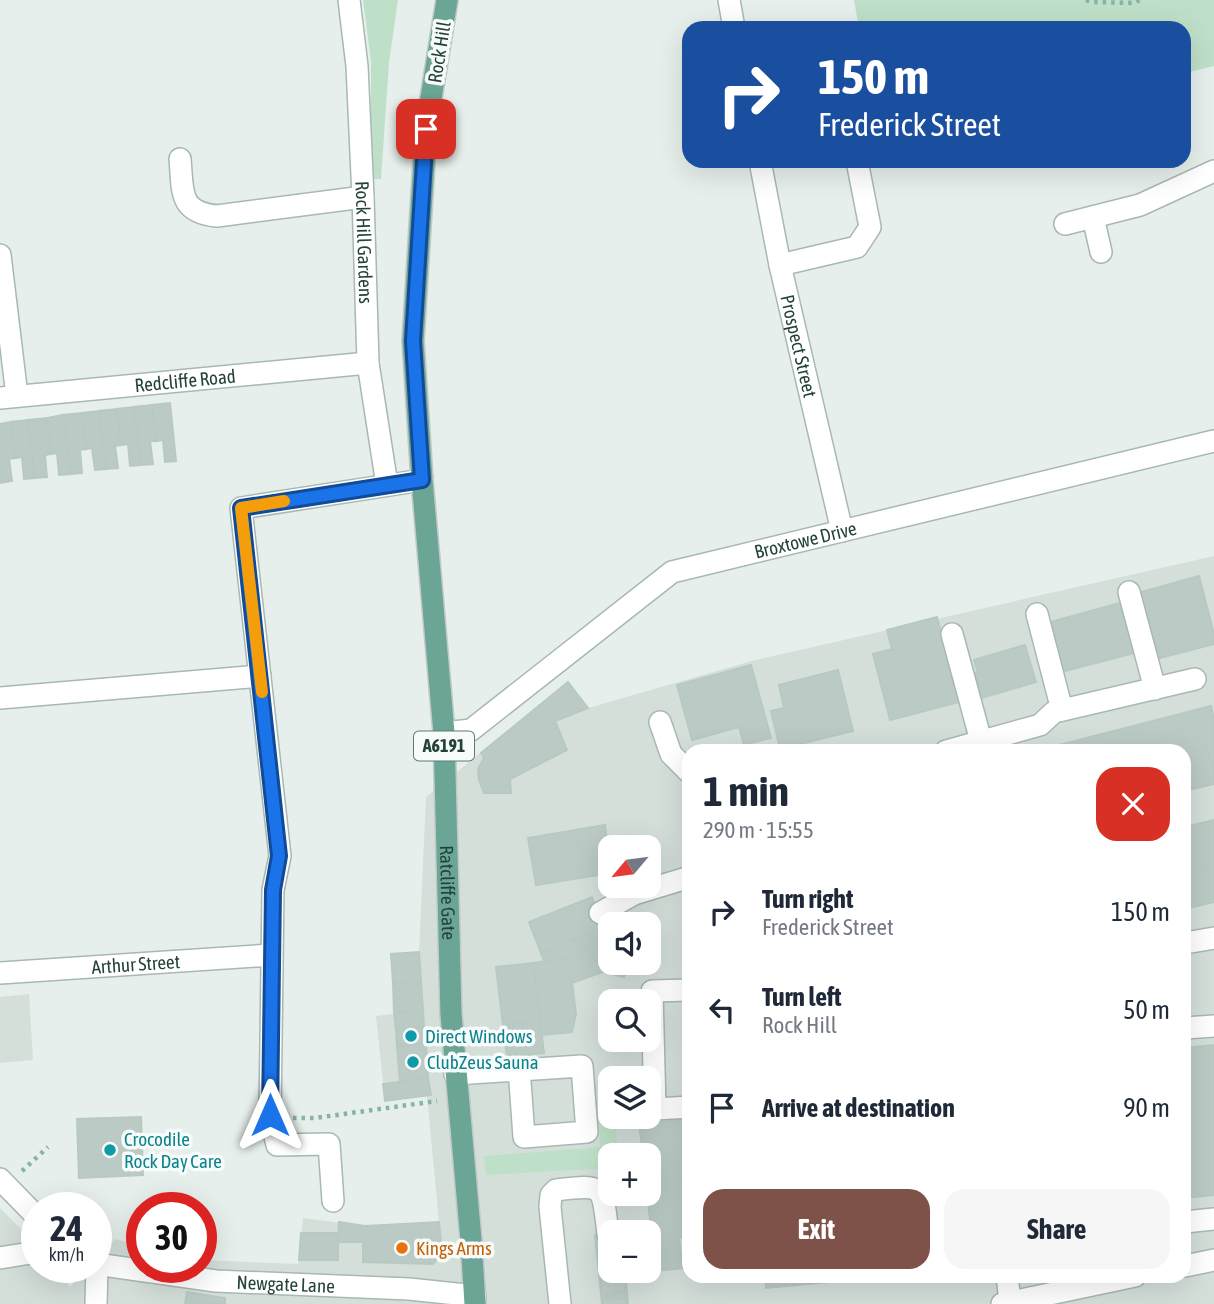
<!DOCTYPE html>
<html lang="en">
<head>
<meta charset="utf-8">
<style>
	:root { --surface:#fff; --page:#f6f6f7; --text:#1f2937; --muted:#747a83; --accent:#7f5249 }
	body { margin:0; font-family:"Asap Condensed",sans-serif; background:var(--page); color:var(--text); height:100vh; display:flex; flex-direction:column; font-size:26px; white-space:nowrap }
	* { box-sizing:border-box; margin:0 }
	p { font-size:23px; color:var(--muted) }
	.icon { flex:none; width:38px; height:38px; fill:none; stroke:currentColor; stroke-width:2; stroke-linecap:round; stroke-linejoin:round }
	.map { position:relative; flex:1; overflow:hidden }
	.sheet { position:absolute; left:682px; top:744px; width:509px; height:539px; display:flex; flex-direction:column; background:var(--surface); border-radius:21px; box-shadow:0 7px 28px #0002 }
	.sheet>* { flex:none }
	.banner { position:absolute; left:682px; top:21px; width:509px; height:147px; border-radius:21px; box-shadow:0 7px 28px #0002; background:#1a4fa0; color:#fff; overflow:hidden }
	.needle { width:46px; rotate:241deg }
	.fabs { position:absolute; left:598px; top:835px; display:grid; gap:14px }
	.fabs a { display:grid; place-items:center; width:63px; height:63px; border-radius:14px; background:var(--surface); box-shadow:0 7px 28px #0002; font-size:35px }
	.speed { position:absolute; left:21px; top:1192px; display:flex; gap:14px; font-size:35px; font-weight:700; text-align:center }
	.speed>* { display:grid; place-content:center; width:91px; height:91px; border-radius:50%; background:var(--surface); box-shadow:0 7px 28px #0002; line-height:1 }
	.speed small { font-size:18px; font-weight:400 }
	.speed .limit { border:10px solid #d22; background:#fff; color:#111 }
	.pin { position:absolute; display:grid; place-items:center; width:60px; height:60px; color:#fff; margin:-30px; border-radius:14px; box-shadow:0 4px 10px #0006 }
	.me { position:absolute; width:77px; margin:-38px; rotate:0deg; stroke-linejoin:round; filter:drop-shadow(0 0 5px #0008) }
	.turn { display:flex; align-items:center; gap:24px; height:147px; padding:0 21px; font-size:32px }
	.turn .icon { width:91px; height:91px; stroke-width:2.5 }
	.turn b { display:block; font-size:49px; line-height:60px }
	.round { display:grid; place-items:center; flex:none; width:74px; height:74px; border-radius:21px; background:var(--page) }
	.head { display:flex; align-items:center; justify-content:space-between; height:119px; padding:0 21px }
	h1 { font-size:42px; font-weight:700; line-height:52px }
	.cta { display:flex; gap:14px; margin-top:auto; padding:14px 21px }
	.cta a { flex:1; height:80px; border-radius:21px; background:var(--accent); color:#fff; font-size:28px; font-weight:700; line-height:80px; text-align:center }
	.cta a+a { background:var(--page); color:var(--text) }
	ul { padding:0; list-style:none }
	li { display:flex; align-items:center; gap:21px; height:98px; padding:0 21px }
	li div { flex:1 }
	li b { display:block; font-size:26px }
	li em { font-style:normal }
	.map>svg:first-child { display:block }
	.built { fill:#d4dfda; fill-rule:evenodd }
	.green { fill:#bfe0c8 }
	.building { fill:#bbcac4; stroke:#b8c9c2; stroke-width:2 }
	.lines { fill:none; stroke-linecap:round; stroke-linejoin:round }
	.minor-tunnel { stroke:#bfccc8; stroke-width:21; stroke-dasharray:21 10; stroke-linecap:butt }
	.minor-casing { stroke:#a8b8b2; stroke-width:24 }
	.major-casing { stroke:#c2cac8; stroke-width:24 }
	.path { stroke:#86b3a5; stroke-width:4.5; stroke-dasharray:3.5 5; stroke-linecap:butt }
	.minor { stroke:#fff; stroke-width:21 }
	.major { stroke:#6aa596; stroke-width:21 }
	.route-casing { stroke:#114b97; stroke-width:18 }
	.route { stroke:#1a73e8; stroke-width:12 }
	.slow { stroke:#f59e0b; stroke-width:12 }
	.culture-dot { fill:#0f9aa8; stroke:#f7fbf9; stroke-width:2.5 }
	.food-dot { fill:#e8710a; stroke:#f7fbf9; stroke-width:2.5 }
	.labels { text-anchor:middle; stroke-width:7; stroke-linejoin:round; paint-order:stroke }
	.shield { fill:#f7fbf9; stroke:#637a73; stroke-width:2 }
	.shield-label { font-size:18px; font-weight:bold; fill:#24423a }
	.street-label { font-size:19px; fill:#24423a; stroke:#f7fbf9 }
	.culture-label { font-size:19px; fill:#0d838f; stroke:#f7fbf9; text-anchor:start }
	.food-label { font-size:19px; fill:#c56008; stroke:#f7fbf9; text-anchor:start }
</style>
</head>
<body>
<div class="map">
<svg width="1214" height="1304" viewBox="0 0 1214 1304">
	<rect width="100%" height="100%" fill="#e6efeb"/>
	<path class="built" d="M1214 556V1304H0V1208L37 1245V1267H57L70 1287 115 1239 142 1246V1267H201V1260L298 1264 303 1218 365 1226 439 1222 427 1096 385 1101 376 1016 423 1010 419 952 426 797 568 682 588 708 755 660ZM690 751H1185V1276H690ZM611 847H649V886H611ZM611 924H649V962H611ZM611 1001H649V1040H611ZM611 1078H649V1116H611ZM611 1155H649V1194H611ZM611 1232H649V1270H611Z
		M29 994 33 1060 0 1063V997Z"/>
	<path class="green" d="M363 0H398L389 63 381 179H371V62Z
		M854 0H1214V66L1185 73V28H859Z
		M615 1118 618 1155H611V1168L486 1175 484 1156 600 1147 599 1119Z"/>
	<path class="building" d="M170 403 176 461 165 462 163 440 156 441 152 405Z
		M152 405 156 441H150L153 464 141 465 134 407Z
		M134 407 141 465 130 466 128 444 121 445 117 409Z
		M117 409 121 445 115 446 118 468 106 469 99 411Z
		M99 411 106 469 95 470 92 448 86 449 82 413Z
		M82 413 86 449 80 450 82 473 71 474 63 415Z
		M63 415 71 474 59 475 57 453 51 454 47 418Z
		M47 418 51 454 45 455 47 477 35 478 28 420Z
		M28 420 35 478 24 479 22 457 15 458 11 422Z
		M11 422 15 458 9 459 12 481 0 483V424Z
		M1199 576 1214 634V644L1156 659 1138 593Z
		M1120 603 1134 653 1061 672 1047 623Z
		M937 617 959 702 890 720 873 654 892 649 887 630Z
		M1025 645 1036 682 978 699 970 675 978 672 974 660Z
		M751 665 771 738 744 745 739 727 692 740 677 685Z
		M838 670 853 731 780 749 771 711 784 708 779 685Z
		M568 682 588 708 555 721 567 750 510 779 511 793H484L479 780 478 769 484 758 481 753Z
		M1211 706 1214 718V784L1185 791V751H1036Z
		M1214 820V864L1191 870 1185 843V827Z
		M605 825 611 873 536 885 528 838Z
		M1214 864V902L1185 909V871Z
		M592 897 604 927 541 953 529 922Z
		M639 914 637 924H613Z
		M611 925V962H628L624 977 603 972 580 937Z
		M580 937 603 972 572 983 569 958 544 961 541 953Z
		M419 952 421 981 393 983 391 954Z
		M569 958 576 1014 572 1032 542 1035 533 963Z
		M533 963 540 1020 503 1025 496 967Z
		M421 981 423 1010 394 1012 393 983Z
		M423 1010 424 1027 396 1029 394 1012Z
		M540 1020 544 1053 507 1057 503 1025Z
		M424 1027 426 1044 397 1046 396 1029Z
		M426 1044 428 1078 400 1082 397 1046Z
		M1214 1045V1195L1185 1198V1048Z
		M428 1078 431 1095 385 1101 383 1084Z
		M141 1117 143 1175 79 1178 77 1119Z
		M690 1119V1237L679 1238 683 1268 656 1271 647 1194H649V1155H643L639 1124Z
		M339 1222 365 1226 439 1222 442 1254 433 1264 363 1262V1242H338Z
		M301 1233H338V1260H299Z
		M611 1233V1270H625L628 1304H602L595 1235Z
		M765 1276H828L829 1282 766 1288Z
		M828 1276H892L829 1282Z
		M187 1292 225 1298V1304H185Z"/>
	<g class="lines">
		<path class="minor-tunnel" d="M608 1234 611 1258
			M612 1270 615 1304"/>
		<g class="minor-casing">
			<g id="minor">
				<path id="s1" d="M349 0 357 66 363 197 368 363 387 485"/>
				<path d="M729 0 734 28"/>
				<path d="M180 159C183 191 178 212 217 216L363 197"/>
				<path id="s2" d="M760 161 780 265 842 531"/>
				<path d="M1093 217 1101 252"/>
				<path d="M1065 224 1140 205 1214 171"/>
				<path d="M0 255 17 396"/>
				<path d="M780 265 857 247 870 227 857 161"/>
				<path id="s3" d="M0 398 368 363"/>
				<path d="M1129 592 1155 689"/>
				<path d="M1037 614 1062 710"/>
				<path d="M952 634 981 741"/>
				<path d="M0 698 260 676"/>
				<path d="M660 722 671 754 690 773"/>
				<path id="s4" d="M444 733 471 730 672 572 1214 441"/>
				<path d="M946 751 1040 725 1054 712 1195 679"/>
				<path d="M600 913 634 894 690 877"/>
				<path d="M1185 943 1214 938"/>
				<path id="s5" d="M0 973 271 955"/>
				<path d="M690 990 652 991 655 1109 690 1107"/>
				<path d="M1185 1028 1214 1026"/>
				<path d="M455 1074 582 1066 587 1132 524 1137 519 1068"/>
				<path d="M0 1179 37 1217"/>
				<path d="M333 1201 329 1144 277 1145 270 1115 273 890 280 856 241 508 422 480"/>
				<path d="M1185 1222 1214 1219"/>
				<path d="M0 1258 37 1252"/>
				<path id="s6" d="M96 1264 216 1281 409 1289 475 1296"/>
				<path d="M1185 1266 1214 1260"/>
				<path d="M1007 1276 1010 1301"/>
				<path d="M96 1304 97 1264"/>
				<path d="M560 1304 550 1207 551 1195 556 1190C606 1184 602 1185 608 1234"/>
				<path d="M1002 1304 1135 1276"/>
			</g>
		</g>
		<g class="major-casing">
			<g id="major">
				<path id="s7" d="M447 0 426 129 413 341 422 480 444 733 451 1014 471 1240 475 1304"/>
			</g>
		</g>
		<path class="path" d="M1086 0 1092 2 1134 3 1140 0
			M293 1118H315L437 1101
			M22 1171 48 1147"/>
		<use href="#minor" class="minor"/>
		<use href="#major" class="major"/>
	</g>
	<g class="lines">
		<g class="route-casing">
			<path id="route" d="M270 1115 273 890 279 856 241 508 422 480 413 341 426 129"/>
		</g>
		<use href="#route" class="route"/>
		<path class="slow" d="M262 692 241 508 284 501"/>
	</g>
	<g class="culture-dot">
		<circle cx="411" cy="1036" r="7"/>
		<circle cx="413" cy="1062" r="7"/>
		<circle cx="110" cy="1150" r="7"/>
	</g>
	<circle class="food-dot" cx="402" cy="1248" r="7"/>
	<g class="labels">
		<rect class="shield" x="414" y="731.5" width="60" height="29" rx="5"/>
		<g class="shield-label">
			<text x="444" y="752">A6191</text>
		</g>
		<g class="street-label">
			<text transform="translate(439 52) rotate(-81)" y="7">Rock Hill</text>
			<text dy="7" stroke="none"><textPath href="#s1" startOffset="243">Rock Hill Gardens</textPath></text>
			<text dy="7" stroke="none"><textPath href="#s2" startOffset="189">Prospect Street</textPath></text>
			<text dy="7" stroke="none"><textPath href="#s3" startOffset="186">Redcliffe Road</textPath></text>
			<text dy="7" stroke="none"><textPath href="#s4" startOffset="420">Broxtowe Drive</textPath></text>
			<text dy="7" stroke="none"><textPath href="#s7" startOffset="896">Ratcliffe Gate</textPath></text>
			<text dy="7" stroke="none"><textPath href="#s5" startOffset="136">Arthur Street</textPath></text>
			<text dy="7" stroke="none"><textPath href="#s6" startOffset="191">Newgate Lane</textPath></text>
		</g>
		<g class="culture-label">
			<text x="425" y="1043">Direct Windows</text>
			<text x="427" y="1069">ClubZeus Sauna</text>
			<text x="124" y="1146">Crocodile<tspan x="124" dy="22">Rock Day Care</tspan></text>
		</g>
		<g class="food-label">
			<text x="416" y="1255">Kings Arms</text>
		</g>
	</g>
</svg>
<div class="fabs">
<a><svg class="needle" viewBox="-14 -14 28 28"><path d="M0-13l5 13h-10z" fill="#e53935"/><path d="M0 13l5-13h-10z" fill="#747a83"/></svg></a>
<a><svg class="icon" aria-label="sound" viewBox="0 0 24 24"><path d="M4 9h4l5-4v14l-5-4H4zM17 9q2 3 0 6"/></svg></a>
<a><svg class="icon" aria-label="search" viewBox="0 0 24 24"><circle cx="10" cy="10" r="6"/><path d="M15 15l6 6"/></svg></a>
<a><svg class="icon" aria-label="layers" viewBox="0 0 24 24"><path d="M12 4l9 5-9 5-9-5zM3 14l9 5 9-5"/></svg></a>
<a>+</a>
<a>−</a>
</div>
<div class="speed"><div>24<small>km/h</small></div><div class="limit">30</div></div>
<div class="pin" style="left:426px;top:129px;background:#d93025"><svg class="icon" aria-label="arrive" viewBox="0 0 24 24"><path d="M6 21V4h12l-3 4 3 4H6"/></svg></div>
<svg class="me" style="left:270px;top:1115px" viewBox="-20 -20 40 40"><path d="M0-17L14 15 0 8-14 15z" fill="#1a73e8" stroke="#fff" stroke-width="4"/></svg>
<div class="banner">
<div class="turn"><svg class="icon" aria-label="right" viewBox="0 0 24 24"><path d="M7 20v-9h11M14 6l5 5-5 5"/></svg><div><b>150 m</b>Frederick Street</div></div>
</div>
<section class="sheet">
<div class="head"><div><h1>1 min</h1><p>290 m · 15:55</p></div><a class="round" style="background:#d93025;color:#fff"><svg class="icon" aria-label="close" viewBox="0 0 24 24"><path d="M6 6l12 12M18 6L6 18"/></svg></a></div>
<ul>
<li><svg class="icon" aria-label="right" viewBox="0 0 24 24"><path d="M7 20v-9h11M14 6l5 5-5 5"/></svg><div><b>Turn right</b><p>Frederick Street</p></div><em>150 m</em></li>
<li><svg class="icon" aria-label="left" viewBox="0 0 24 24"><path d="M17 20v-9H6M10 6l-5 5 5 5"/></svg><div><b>Turn left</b><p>Rock Hill</p></div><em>50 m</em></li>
<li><svg class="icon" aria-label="arrive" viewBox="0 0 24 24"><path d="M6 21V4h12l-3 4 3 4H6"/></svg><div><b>Arrive at destination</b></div><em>90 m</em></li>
</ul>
<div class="cta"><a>Exit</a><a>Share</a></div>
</section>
</div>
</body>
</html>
